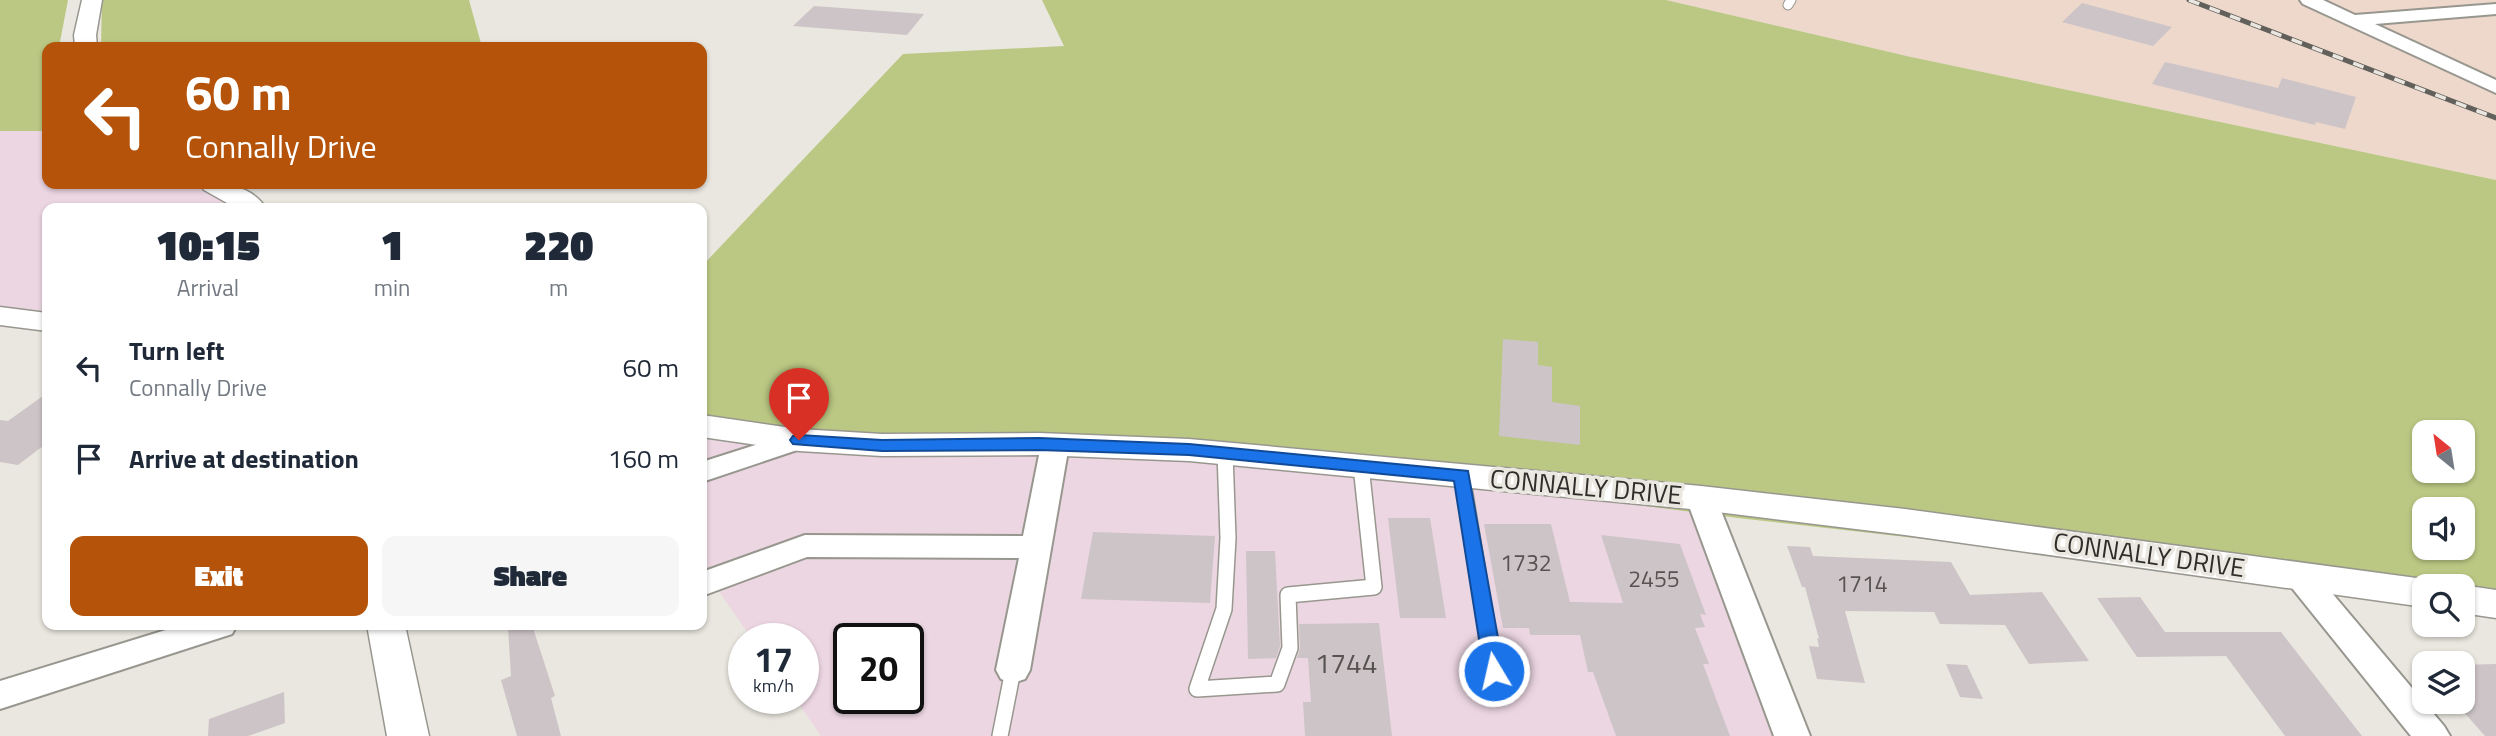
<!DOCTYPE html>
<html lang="en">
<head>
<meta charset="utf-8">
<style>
	:root { --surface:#fff; --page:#f6f6f7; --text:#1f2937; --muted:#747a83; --accent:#b45309 }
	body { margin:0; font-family:"Titillium Web",sans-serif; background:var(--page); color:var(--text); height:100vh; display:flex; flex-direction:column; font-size:26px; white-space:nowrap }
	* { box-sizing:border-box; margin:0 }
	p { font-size:23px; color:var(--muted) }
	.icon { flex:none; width:38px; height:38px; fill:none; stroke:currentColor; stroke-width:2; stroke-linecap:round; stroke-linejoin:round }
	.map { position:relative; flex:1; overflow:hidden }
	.drawer { position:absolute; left:42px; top:203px; width:665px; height:427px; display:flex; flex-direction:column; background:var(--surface); border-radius:14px; box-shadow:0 2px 5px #0004 }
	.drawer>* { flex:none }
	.guide { position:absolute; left:42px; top:42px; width:665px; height:147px; border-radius:14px; box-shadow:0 2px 5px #0004; background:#b45309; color:#fff; overflow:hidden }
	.needle { width:46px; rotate:330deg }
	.fabs { position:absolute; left:2412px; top:420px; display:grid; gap:14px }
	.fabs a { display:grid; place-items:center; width:63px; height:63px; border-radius:14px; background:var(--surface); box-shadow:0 2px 5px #0004; font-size:35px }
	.speed { position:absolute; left:728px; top:623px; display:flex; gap:14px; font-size:35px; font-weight:700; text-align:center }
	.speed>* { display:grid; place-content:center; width:91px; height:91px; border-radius:50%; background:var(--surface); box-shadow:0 2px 5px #0004; line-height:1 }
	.speed small { font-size:18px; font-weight:400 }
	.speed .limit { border:4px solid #111; border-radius:10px; background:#fff; color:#111 }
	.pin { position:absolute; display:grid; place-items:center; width:60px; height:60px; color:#fff; margin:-72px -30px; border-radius:50% 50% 50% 0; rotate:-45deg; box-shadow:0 0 7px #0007 }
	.pin .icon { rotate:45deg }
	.me { position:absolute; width:77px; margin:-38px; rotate:351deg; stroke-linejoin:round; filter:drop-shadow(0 0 5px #0008) }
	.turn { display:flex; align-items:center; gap:24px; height:147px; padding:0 28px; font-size:32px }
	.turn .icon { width:91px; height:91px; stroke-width:2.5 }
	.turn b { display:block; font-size:49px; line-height:60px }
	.eta { display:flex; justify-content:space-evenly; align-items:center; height:119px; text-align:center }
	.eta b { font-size:42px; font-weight:800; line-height:49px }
	.button { display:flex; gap:14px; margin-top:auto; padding:14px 28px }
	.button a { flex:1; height:80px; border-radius:14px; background:var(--accent); color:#fff; font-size:28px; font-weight:800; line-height:80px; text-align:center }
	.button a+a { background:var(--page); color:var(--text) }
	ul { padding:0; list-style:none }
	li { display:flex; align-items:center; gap:21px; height:91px; padding:0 28px }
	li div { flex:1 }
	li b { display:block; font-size:26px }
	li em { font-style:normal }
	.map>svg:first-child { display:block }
	.commercial { fill:#ecd6e2; fill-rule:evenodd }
	.industrial { fill:#eed8cb }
	.green { fill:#bbc883; fill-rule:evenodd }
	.building { fill:#cdc4c7 }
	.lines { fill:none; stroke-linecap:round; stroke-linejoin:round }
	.service-far1-casing { stroke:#98978f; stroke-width:11 }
	.service-casing { stroke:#98978f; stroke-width:18 }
	.minor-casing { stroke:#98978f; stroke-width:4 }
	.tertiary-casing { stroke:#98978f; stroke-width:3 }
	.service-far1 { stroke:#fff; stroke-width:9 }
	.service { stroke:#fff; stroke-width:15 }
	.minor { fill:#fff; fill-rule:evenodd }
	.tertiary { fill:#fff; fill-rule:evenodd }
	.rail-casing { stroke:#61605b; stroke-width:5 }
	.rail { stroke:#e9e7df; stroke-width:3.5; stroke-dasharray:11; stroke-linecap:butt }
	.route { fill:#1a73e8; stroke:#114b97; stroke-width:2 }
	.labels { text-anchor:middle; stroke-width:7; stroke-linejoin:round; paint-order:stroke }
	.number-label { font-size:23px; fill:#565351 }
	.street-label { font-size:26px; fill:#2e2d2a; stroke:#e9e7df }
	.near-number-label { font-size:28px; fill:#565351 }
</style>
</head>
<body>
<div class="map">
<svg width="2496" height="736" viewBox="0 0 2496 736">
	<rect width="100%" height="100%" fill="#e9e7df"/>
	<path class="commercial" d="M0 131H47V184H213L243 208H47V331L0 327Z
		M702 428 775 447 1227 452 1721 516 1805 736H821L795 698H803V639H752L702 567ZM849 639H908V698H849Z"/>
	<path class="industrial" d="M1666 0H2496V180L1911 57Z"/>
	<path class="green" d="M0 0H68L59 47H47V131H0Z
		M102 0H469L482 47H101Z
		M1042 0H1666L1911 57 2496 180V596L2462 586 2296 581 1738 518 1227 452 775 447 702 428V266L903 54 1064 46ZM2424 432H2462V471H2424ZM2424 509H2462V548H2424Z"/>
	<path class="building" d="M2082 3 2172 27 2153 46 2062 22Z
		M814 6 924 14 907 35 793 26Z
		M2165 62 2278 88 2282 78 2356 97 2345 129 2316 122 2315 125 2152 84Z
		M1503 339 1538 342V365L1552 367V402L1580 406V445L1499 436Z
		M47 393V443L18 465 0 462V420L8 421Z
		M1388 518H1430L1446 618H1400Z
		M1484 524H1551L1570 602 1623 603 1601 535 1680 544 1706 615 1700 614 1705 627 1695 628 1709 664H1703L1730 736H1616L1593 672H1588L1580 635H1530L1529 628H1503Z
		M1093 532 1215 536 1210 603 1081 599Z
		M1787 546 1810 547 1813 556 1951 562 1970 595 2042 592 2089 661 2029 664 2005 625 1940 624 1934 612 1845 611 1865 683 1817 679 1809 646 1819 647 1817 638 1819 639 1805 587H1802Z
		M1246 551H1275L1280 646 1276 658 1248 659Z
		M2140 597 2165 632H2281L2362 736H2285L2226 656 2137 657 2097 598Z
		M1379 623 1392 736H1305L1303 702H1311L1308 658H1297L1300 648 1299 624Z
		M522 625H532L555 696 551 698 561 736H517L501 680 511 676 508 628Z
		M1946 664 1967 665 1983 699 1960 697Z
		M2496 664V736H2485L2462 710V665Z
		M284 692 285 723 248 736H208L209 719Z"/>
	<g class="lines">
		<g class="service-far1-casing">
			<path id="service-far1" d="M1788 5 1791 0"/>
		</g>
		<g class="service-casing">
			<path id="service" d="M1225 453 1228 538 1224 609 1197 689 1277 684 1290 648 1288 595 1374 587 1361 466
				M1462 476 1494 671
				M1000 736 1013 670"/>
		</g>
		<g class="minor-casing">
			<path id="minor" d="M2300 0H2323L2355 15 2496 4V14L2375 24 2496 80V93L2303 4Z
				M799 431 809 434 813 440 809 446 702 482V462Z
				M1055 436 1065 438 1069 445 1030 670 1025 679 1013 683 1001 679 996 670 1019 558 807 557 702 596V572L805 535 1023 536 1041 445 1045 438Z
				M1701 488 1711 491 1716 498 1810 736H1774L1686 498 1691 491Z
				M2299 564 2310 567 2444 726 2450 736H2411L2288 583 2283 575 2288 567Z
				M182 625H237L232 634 0 709V681Z"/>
		</g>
		<g class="tertiary-casing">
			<path id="tertiary" d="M82 0H102L96 35 97 47H75L74 35Z
				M200 184C225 183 251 185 266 208H236L204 190Z
				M0 307 47 313V331L0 325Z
				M702 415 799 429 882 434 1039 433 1189 439 1701 486 1905 509 2424 579 2437 583 2439 586H2424V607L1905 535 1701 510 1189 461 1039 455 882 456 799 451 702 437Z
				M2462 585 2496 590V618L2462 613V586H2457Z
				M367 625H405L429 736H387Z"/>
		</g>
		<use href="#service-far1" class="service-far1"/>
		<use href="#service" class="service"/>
		<use href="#minor" class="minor"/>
		<use href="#tertiary" class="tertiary"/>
		<g class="rail-casing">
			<path id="rail" d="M2189 0 2496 118"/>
		</g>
		<use href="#rail" class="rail"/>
	</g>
	<path class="route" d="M799 435 882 440 1039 438 1189 444 1468 471 1504 671 1501 677 1494 679 1487 677 1484 671 1454 481 1189 455 1039 450 882 451 793 444 790 440 793 436Z"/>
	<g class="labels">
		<g class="number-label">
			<text x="1526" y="571">1732</text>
			<text x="1654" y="587">2455</text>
			<text x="1862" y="592">1714</text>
		</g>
		<g class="street-label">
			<text transform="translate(1586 487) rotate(5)" y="9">CONNALLY DRIVE</text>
			<text transform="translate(2149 555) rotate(8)" y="9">CONNALLY DRIVE</text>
		</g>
		<g class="near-number-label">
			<text x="1346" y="673">1744</text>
		</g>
	</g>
</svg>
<div class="fabs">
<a><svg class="needle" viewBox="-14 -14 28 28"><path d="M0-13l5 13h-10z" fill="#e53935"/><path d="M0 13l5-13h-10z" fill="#747a83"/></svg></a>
<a><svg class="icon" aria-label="sound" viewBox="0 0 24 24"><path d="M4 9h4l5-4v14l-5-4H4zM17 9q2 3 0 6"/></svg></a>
<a><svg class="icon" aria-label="search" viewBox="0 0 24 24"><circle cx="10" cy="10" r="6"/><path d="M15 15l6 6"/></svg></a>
<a><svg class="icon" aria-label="layers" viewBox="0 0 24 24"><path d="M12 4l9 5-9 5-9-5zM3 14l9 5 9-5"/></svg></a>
</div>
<div class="speed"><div>17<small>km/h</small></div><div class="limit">20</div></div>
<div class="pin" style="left:799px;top:440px;background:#d93025"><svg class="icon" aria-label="arrive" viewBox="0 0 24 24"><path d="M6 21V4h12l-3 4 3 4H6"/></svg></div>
<svg class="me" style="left:1494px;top:671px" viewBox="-20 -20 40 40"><circle r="17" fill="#1a73e8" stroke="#fff" stroke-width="3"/><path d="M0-11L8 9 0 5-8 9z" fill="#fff"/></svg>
<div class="guide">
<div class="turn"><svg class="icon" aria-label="left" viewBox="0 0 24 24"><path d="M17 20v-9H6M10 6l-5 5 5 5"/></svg><div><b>60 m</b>Connally Drive</div></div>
</div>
<section class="drawer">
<div class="eta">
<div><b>10:15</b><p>Arrival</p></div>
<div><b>1</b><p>min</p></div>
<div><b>220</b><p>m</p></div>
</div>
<ul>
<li><svg class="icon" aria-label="left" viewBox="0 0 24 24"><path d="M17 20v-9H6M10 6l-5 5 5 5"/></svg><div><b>Turn left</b><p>Connally Drive</p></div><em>60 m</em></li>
<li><svg class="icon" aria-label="arrive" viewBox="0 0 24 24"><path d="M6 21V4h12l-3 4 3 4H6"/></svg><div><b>Arrive at destination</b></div><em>160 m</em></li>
</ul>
<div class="button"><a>Exit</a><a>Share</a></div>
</section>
</div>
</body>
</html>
